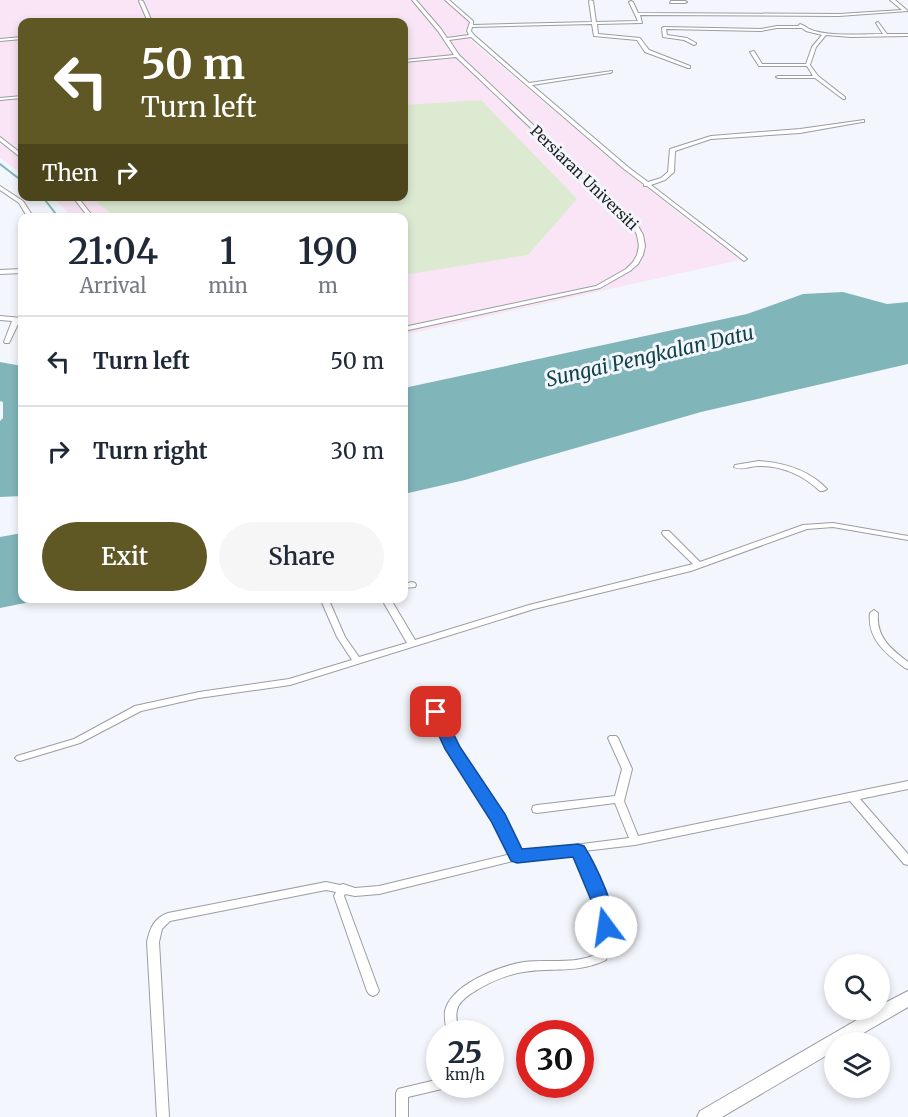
<!DOCTYPE html>
<html lang="en">
<head>
<meta charset="utf-8">
<style>
	:root { --surface:#fff; --page:#f6f6f7; --text:#1f2937; --muted:#747a83; --line:#e0e1e3; --accent:#5f5724 }
	body { margin:0; font-family:Merriweather,serif; background:var(--page); color:var(--text); height:100vh; display:flex; flex-direction:column; font-size:22px; white-space:nowrap }
	* { box-sizing:border-box; margin:0 }
	p { font-size:20px; color:var(--muted) }
	.icon { flex:none; width:33px; height:33px; fill:none; stroke:currentColor; stroke-width:2; stroke-linecap:round; stroke-linejoin:round }
	.map { position:relative; flex:1; overflow:hidden }
	.details { position:absolute; left:18px; top:213px; width:390px; height:390px; display:flex; flex-direction:column; background:var(--surface); border-radius:12px; box-shadow:0 3px 9px #0003 }
	.details>* { flex:none }
	.top-card { position:absolute; left:18px; top:18px; width:390px; height:183px; border-radius:12px; box-shadow:0 3px 9px #0003; background:#5f5724; color:#fff; overflow:hidden }
	.tools { position:absolute; left:824px; top:954px; display:grid; gap:12px }
	.tools a { display:grid; place-items:center; width:66px; height:66px; border-radius:50%; background:var(--surface); box-shadow:0 3px 9px #0003; font-size:30px }
	.speed { position:absolute; left:426px; top:1020px; display:flex; gap:12px; font-size:30px; font-weight:700; text-align:center }
	.speed>* { display:grid; place-content:center; width:78px; height:78px; border-radius:50%; background:var(--surface); box-shadow:0 3px 9px #0003; line-height:1 }
	.speed small { font-size:15px; font-weight:400 }
	.speed .limit { border:9px solid #d22; background:#fff; color:#111 }
	.pin { position:absolute; display:grid; place-items:center; width:51px; height:51px; color:#fff; margin:-26px; border-radius:12px; box-shadow:0 3px 9px #0006 }
	.me { position:absolute; width:66px; margin:-33px; rotate:346deg; stroke-linejoin:round; filter:drop-shadow(0 0 4px #0008) }
	.turn { display:flex; align-items:center; gap:21px; height:126px; padding:0 24px; font-size:27px }
	.turn .icon { width:78px; height:78px; stroke-width:2.5 }
	.turn b { display:block; font-size:42px; line-height:51px }
	.then { display:flex; align-items:center; height:57px; padding:0 24px; background:#0003; gap:12px; font-size:22px }
	.eta { display:flex; justify-content:space-evenly; align-items:center; height:102px; text-align:center }
	.eta b { font-size:36px; font-weight:600; line-height:42px }
	.cta { display:flex; gap:12px; margin-top:auto; padding:12px 24px }
	.cta a { flex:1; height:69px; border-radius:36px; background:var(--accent); color:#fff; font-size:24px; font-weight:600; line-height:69px; text-align:center }
	.cta a+a { background:var(--page); color:var(--text) }
	ul { padding:0; list-style:none }
	li { display:flex; align-items:center; gap:18px; height:90px; padding:0 24px; border-top:2px solid var(--line) }
	li div { flex:1 }
	li b { display:block; font-size:22px }
	li em { font-style:normal }
	.map>svg:first-child { display:block }
	.education { fill:#f9e5f5 }
	.green { fill:#ddead2 }
	.water { fill:#80b5ba }
	.lines { fill:none; stroke-linecap:round; stroke-linejoin:round }
	.stream { stroke:#80b5ba; stroke-width:2 }
	.minor-casing { stroke:#9a9da2; stroke-width:2 }
	.secondary-casing { stroke:#9a9da2; stroke-width:2 }
	.minor { fill:#fff; fill-rule:evenodd }
	.secondary { fill:#fff; fill-rule:evenodd }
	.route { fill:#1a73e8; stroke:#114b97; stroke-width:1.5 }
	.labels { text-anchor:middle; stroke-width:6; stroke-linejoin:round; paint-order:stroke }
	.far-street-label { font-size:15px; fill:#1c1d1f; stroke:#f3f6fc }
	.water-label { font-size:20px; font-style:italic; fill:#114347; stroke:#f3f6fc }
</style>
</head>
<body>
<div class="map">
<svg width="908" height="1117" viewBox="0 0 908 1117">
	<rect width="100%" height="100%" fill="#f3f6fc"/>
	<path class="education" d="M0 0H445L469 22 465 31 466 36 627 173 740 260 404 335V218L72 217 53 197 404 196V22H22V174L0 158Z"/>
	<path class="green" d="M481 100 577 199 528 255 404 275V218L115 217 90 197 404 196V105Z"/>
	<path class="water" d="M843 292 887 304 908 302V364L701 412 465 480 404 494V388L747 314 803 294Z
		M0 362 22 366V496L0 497V421L3 418V402L0 401Z
		M22 533V598L45 599 0 608V537Z"/>
	<g class="lines">
		<path class="stream" d="M0 164 22 181
			M42 196 59 218"/>
		<g class="minor-casing">
			<path id="minor" d="M140 0 143 1 152 22H148L139 1Z
				M412 0H416L441 29 447 38 469 35 467 31 470 22 445 0H449L473 21V25L592 22 589 1 590 0 593 1 596 22 638 21 629 2 631 1 633 2 638 13 839 14 902 10 890 0H895L908 11 839 16 640 15 642 23 597 24 598 34 640 38 649 50 690 66V68H688L645 52 637 40 594 36 592 24 472 27 471 31 474 35 529 83 612 71V72L610 73 532 85 628 167 648 182 661 178 668 172 670 149 711 136 800 129 864 120V122H862L800 133 711 139 675 151 674 172 665 180 651 185 746 258 747 259 744 261 647 186H644V184L624 169 471 37 449 40 459 55 636 222 643 235 645 246 643 255 638 264 630 271 600 288 404 331V327L596 286 626 269 633 262 637 255 639 246 637 235 632 224 456 57 404 62V60L454 55 438 31Z
				M671 1H685L687 2 685 3H670Z
				M878 22 887 34H908V36L851 37 826 35 816 47 810 65 818 76 845 97V99H843L815 78H778L776 77 778 76H813L807 66H759L750 52 754 51 762 64H806L812 47 822 35 806 31 802 28H777L761 31 666 29 667 35 687 38 696 43V44L694 45 684 40 663 37 662 28 664 27 761 29 777 26H798L800 24C803 25 806 27 809 29 826 37 863 34 883 34L876 23Z
				M22 37V39L0 41V39Z
				M22 96V98L0 100V98Z
				M0 137 22 154V157H20L0 141Z
				M0 186 23 201 34 218H28L19 203 0 190Z
				M72 196H77L94 218H89Z
				M22 269V273L0 274V270Z
				M0 316 22 318V322H19L9 343H5L4 342 12 321 0 320Z
				M759 461C785 463 809 470 827 489L823 491H820C803 475 781 465 758 466 750 466 741 471 734 467L735 465Z
				M833 523 908 536V540L833 527 807 529 691 571 534 609 290 685 199 698 141 711 80 743 20 761 17 760 15 758 17 756 74 739 135 706 199 692 289 679 352 660 337 637 320 598H328L345 637 359 657 407 643 381 598H390L415 640 529 605 693 564 663 535 662 533 663 531H669L700 562 803 525Z
				M412 582 415 583 416 585 415 587 404 588V584Z
				M874 610 878 613C876 637 890 648 908 662V669L905 668C886 654 867 639 870 613Z
				M431 700 434 701 436 703 457 748 503 816 520 852 629 838 615 803 537 813 533 812 532 809 533 806 537 805 615 796 622 769 608 738 610 736H616L618 738 632 769 624 801 638 836 908 781V789L860 799 908 854V865L904 864 850 801 635 845 584 851C599 885 622 923 606 960 576 974 554 967 523 972 506 975 487 983 472 993 466 997 458 1003 457 1010 455 1018 458 1026 459 1034H447C446 1026 444 1018 445 1011 451 984 500 966 524 962 549 959 574 965 597 954 607 917 589 885 574 853L517 860 379 894 355 896 345 894 344 896 379 991 377 994 373 996 369 994 367 991 334 896 336 892 326 890 170 921 162 929 159 942 169 1117H157L147 942C150 928 154 918 168 913L326 882 340 885 343 884 355 888 379 886 511 854 495 821 448 749 426 703 428 701Z
				M440 1079V1084H448L446 1088 408 1097V1117H396V1093L398 1089Z"/>
		</g>
		<g class="secondary-casing">
			<path id="secondary" d="M908 991V1007L848 1042H834V1051L722 1117H697L700 1111 874 1010H879V1006Z"/>
		</g>
		<use href="#minor" class="minor"/>
		<use href="#secondary" class="secondary"/>
	</g>
	<path class="route" d="M436 707 441 708 460 747 505 814 522 849 578 844 584 846C594 862 621 915 613 932L606 934 600 932 596 912 573 857 517 863 511 861 491 821 445 749 428 712Z"/>
	<g class="labels">
		<g class="far-street-label">
			<text transform="translate(584 178) rotate(44)" y="5">Persiaran Universiti</text>
		</g>
		<g class="water-label">
			<text transform="translate(650 356) rotate(-13)" y="7">Sungai Pengkalan Datu</text>
		</g>
	</g>
</svg>
<div class="tools">
<a><svg class="icon" aria-label="search" viewBox="0 0 24 24"><circle cx="10" cy="10" r="6"/><path d="M15 15l6 6"/></svg></a>
<a><svg class="icon" aria-label="layers" viewBox="0 0 24 24"><path d="M12 4l9 5-9 5-9-5zM3 14l9 5 9-5"/></svg></a>
</div>
<div class="speed"><div>25<small>km/h</small></div><div class="limit">30</div></div>
<div class="pin" style="left:436px;top:712px;background:#d93025"><svg class="icon" aria-label="arrive" viewBox="0 0 24 24"><path d="M6 21V4h12l-3 4 3 4H6"/></svg></div>
<svg class="me" style="left:606px;top:927px" viewBox="-20 -20 40 40"><circle r="19" fill="#fff"/><path d="M0-13L10 11 0 6-10 11z" fill="#1a73e8"/></svg>
<div class="top-card">
<div class="turn"><svg class="icon" aria-label="left" viewBox="0 0 24 24"><path d="M17 20v-9H6M10 6l-5 5 5 5"/></svg><div><b>50 m</b>Turn left</div></div>
<div class="then">Then<svg class="icon" aria-label="right" viewBox="0 0 24 24"><path d="M7 20v-9h11M14 6l5 5-5 5"/></svg></div>
</div>
<section class="details">
<div class="eta">
<div><b>21:04</b><p>Arrival</p></div>
<div><b>1</b><p>min</p></div>
<div><b>190</b><p>m</p></div>
</div>
<ul>
<li><svg class="icon" aria-label="left" viewBox="0 0 24 24"><path d="M17 20v-9H6M10 6l-5 5 5 5"/></svg><div><b>Turn left</b></div><em>50 m</em></li>
<li><svg class="icon" aria-label="right" viewBox="0 0 24 24"><path d="M7 20v-9h11M14 6l5 5-5 5"/></svg><div><b>Turn right</b></div><em>30 m</em></li>
</ul>
<div class="cta"><a>Exit</a><a>Share</a></div>
</section>
</div>
</body>
</html>
